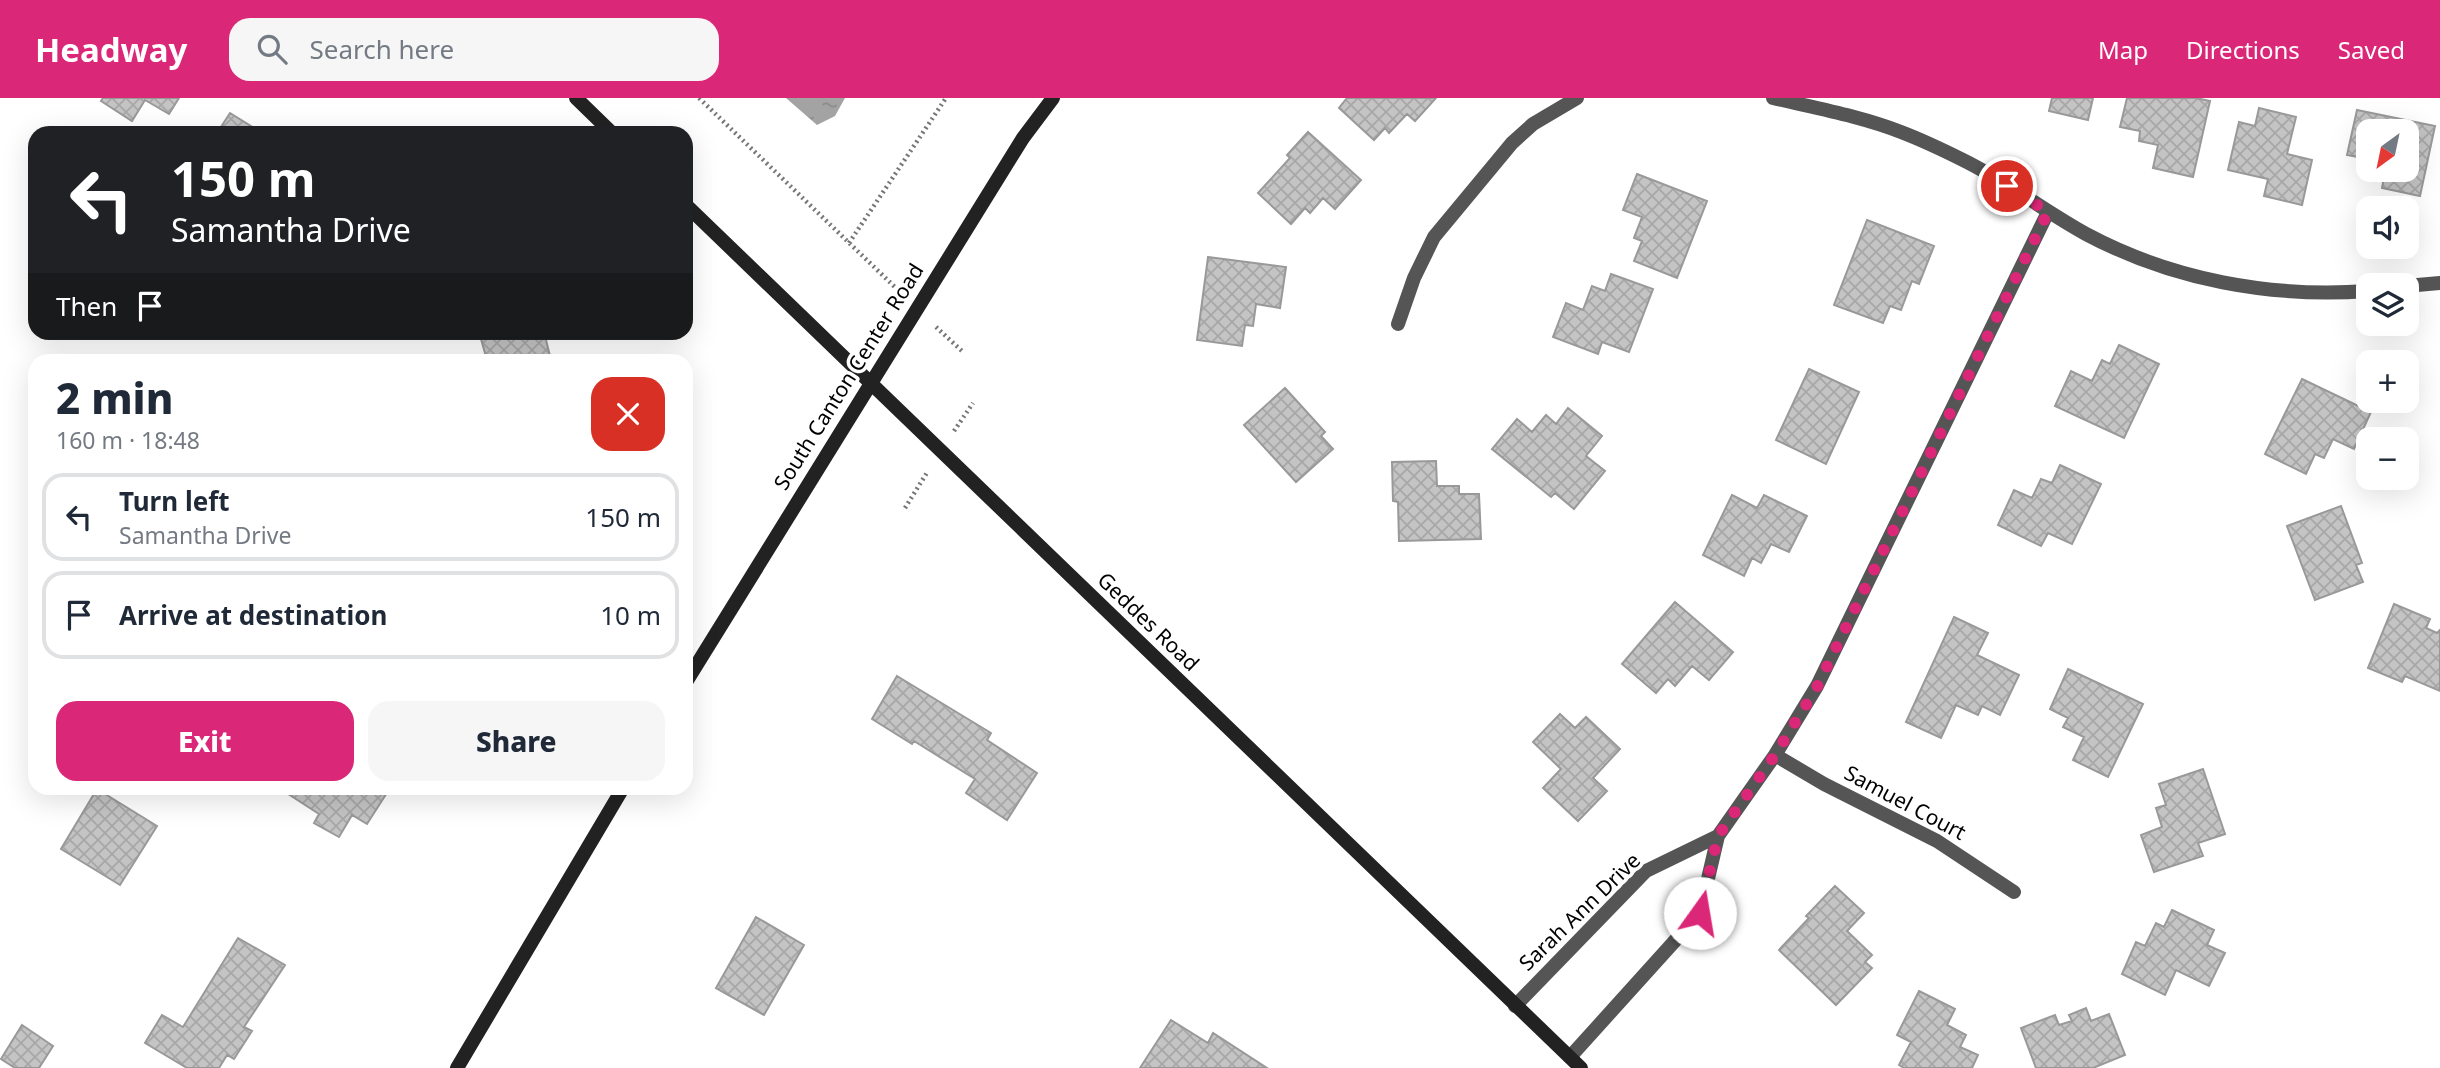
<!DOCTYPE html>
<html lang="en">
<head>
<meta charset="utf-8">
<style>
	:root { --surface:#fff; --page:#f6f6f7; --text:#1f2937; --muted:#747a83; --line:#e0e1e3; --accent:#db2777 }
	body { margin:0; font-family:"Noto Sans",sans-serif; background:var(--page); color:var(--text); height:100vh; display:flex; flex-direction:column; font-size:26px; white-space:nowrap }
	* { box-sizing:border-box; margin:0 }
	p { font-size:23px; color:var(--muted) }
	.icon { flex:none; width:38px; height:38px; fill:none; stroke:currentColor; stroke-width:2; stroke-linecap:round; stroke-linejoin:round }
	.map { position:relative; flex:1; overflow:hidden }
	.details { position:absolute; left:28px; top:256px; width:665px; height:441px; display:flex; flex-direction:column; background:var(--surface); border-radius:21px; box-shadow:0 7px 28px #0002 }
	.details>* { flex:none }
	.hud { position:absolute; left:28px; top:28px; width:665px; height:214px; border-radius:21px; box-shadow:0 7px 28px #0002; background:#202124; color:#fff; overflow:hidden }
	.needle { width:46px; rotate:213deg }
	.fabs { position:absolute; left:2356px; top:21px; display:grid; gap:14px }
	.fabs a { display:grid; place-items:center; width:63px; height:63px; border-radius:14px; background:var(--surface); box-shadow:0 7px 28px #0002; font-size:35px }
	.pin { position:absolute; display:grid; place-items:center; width:60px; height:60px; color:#fff; margin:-30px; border:4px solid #fff; border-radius:50%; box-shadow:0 2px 7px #0007 }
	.me { position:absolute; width:77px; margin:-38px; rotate:13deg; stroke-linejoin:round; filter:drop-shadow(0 0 5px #0008) }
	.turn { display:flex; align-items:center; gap:24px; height:147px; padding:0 28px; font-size:32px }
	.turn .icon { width:91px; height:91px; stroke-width:2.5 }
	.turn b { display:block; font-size:49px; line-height:60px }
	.then { display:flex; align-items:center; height:66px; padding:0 28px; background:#0003; gap:14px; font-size:26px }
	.round { display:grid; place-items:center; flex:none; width:74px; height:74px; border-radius:21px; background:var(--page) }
	.summary { display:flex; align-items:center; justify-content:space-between; height:119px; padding:0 28px }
	h1 { font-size:42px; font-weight:800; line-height:52px }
	.button { display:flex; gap:14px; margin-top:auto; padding:14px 28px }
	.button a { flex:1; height:80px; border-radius:21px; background:var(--accent); color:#fff; font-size:28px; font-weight:800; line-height:80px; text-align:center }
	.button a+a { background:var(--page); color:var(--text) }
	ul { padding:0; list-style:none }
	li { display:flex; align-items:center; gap:21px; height:88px; margin:0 14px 10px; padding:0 14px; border:4px solid var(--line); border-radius:21px }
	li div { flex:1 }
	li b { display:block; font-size:26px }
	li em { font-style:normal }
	header { display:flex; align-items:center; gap:42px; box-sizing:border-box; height:98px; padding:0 35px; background:var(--accent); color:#fff }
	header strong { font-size:33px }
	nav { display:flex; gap:38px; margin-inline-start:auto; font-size:24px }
	.search { width:490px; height:63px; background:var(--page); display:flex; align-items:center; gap:18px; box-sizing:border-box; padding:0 24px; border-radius:21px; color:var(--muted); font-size:26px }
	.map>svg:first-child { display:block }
	.water { fill:url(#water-ripples) }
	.building { fill:url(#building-cross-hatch); stroke:#999; stroke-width:2 }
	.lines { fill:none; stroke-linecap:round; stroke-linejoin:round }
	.path { stroke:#777; stroke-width:4.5; stroke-dasharray:2 3.5; stroke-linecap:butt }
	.minor { stroke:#555; stroke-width:14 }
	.secondary { stroke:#222; stroke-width:14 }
	.route { stroke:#db2777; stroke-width:12; stroke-dasharray:0 21.6 }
	.labels { text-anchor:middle; stroke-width:7; stroke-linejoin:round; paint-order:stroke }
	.street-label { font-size:21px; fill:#000; stroke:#fff }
</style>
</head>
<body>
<header>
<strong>Headway</strong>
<div class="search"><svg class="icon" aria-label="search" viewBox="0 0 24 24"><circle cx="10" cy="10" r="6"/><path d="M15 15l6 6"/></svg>Search here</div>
<nav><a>Map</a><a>Directions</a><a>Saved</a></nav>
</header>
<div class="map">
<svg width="2440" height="970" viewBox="0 0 2440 970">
	<defs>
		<pattern id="water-ripples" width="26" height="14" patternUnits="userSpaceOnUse" patternTransform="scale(1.75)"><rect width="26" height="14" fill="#a3a3a3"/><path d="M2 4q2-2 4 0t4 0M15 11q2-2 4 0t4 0" fill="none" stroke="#8b8b8b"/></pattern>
		<pattern id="building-cross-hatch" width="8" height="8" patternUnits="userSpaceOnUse" patternTransform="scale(1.75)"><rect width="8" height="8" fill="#c4c4c4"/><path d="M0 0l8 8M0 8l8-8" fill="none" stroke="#a7a7a7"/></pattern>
	</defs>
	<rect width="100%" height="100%" fill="#fff"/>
	<path class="water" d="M786 0H845L835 18 817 27Z"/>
	<path class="building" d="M103 0H179L169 16 145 2 132 23 101 3Z
		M1347 0H1436L1415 23 1407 16 1389 35 1385 30 1374 42 1339 10Z
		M2052 0H2093L2088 22 2049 13Z
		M2127 0H2196L2210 3 2193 79 2153 70 2158 47 2139 43 2140 33 2120 29Z
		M2259 10 2296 19 2287 56 2312 62 2302 107 2264 98 2268 81 2228 72 2239 24 2255 28Z
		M2357 12 2435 28 2420 98 2382 90 2385 74 2374 72H2406V33H2368V61L2347 57Z
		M230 15 262 35H217Z
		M1308 34 1361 82 1335 111 1323 100 1310 115 1305 110 1291 126 1258 95 1290 60 1287 57Z
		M1637 76 1707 103 1677 180 1634 163 1642 143 1634 140 1642 119 1623 112Z
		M1867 122 1934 148 1919 186 1912 183 1901 212 1890 208 1883 225 1834 207Z
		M1208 159 1286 169 1280 210 1256 206 1253 228 1245 227 1242 248 1197 242Z
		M1611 176 1653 191 1629 254 1602 244 1598 256 1553 239 1566 205 1583 212 1592 188 1605 193Z
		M479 234H544L551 262H487Z
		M2119 247 2159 266 2124 340 2055 308 2071 273 2092 283 2102 262 2110 266Z
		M1809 271 1859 294 1826 366 1776 342Z
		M2302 281 2371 314 2354 351 2333 341 2324 360 2315 356 2306 376 2265 356Z
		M1285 290 1325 334 1321 338 1333 351 1296 384 1244 327Z
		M1568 310 1602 338 1586 358 1605 373 1574 411 1555 395 1551 399 1492 351 1517 321 1532 334 1546 317 1556 326Z
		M1436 363 1437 388H1459V396H1479L1481 441 1399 443 1398 404 1393 403 1392 364Z
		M2060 367 2101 386 2072 446 2048 435 2041 448 1998 427 2014 392 2032 400 2041 381 2052 385Z
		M1732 397 1757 410 1764 397 1807 418 1789 454 1771 446 1761 465 1752 460 1744 478 1703 457Z
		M2341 408 2362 465 2356 467 2363 484 2315 502 2287 428Z
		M1675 504 1733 554 1709 582 1692 568 1675 588 1668 581 1656 595 1622 566Z
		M2394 506 2430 521 2426 530 2437 535 2440 532V593L2405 578 2402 584 2368 570Z
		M1954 519 1988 535 1977 557 2019 577 2000 617 1982 608 1978 617 1956 607 1941 640 1906 624Z
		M2068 571 2143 606 2108 679 2073 662 2084 639 2063 629 2068 620 2050 611Z
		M897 578 991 635 987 642 1037 675 1007 722 966 695 975 681 914 643 912 646 872 621Z
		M1560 616 1575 630 1586 619 1620 651 1593 680 1607 693 1578 723 1543 690 1561 671 1533 644Z
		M2203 671 2225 736 2198 745 2203 758 2154 774 2141 737 2162 729 2156 710 2166 707 2159 686Z
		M279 690H390L367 726 352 717 339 739 314 725 319 716Z
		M97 691 157 728 120 787 61 751Z
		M1835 788 1864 815 1847 833 1872 857 1865 864 1872 870 1836 907 1779 852 1809 820 1806 818Z
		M2172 812 2214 832 2207 847 2225 855 2209 888 2176 872 2165 897 2122 876 2136 844 2145 848 2156 825 2164 829Z
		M756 819 804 847 764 917 716 890Z
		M238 840 285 867 244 929 252 933 234 961 227 957 219 970H187L145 945 162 917 183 929Z
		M1919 893 1955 911 1947 927 1966 937 1960 949 1978 957 1972 970H1904L1899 967 1911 944 1897 937Z
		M2086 910 2091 923 2109 916 2125 957 2093 970H2036L2021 930 2055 917 2059 927 2072 923 2069 917Z
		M1171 922 1208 945 1213 935 1267 970H1140Z
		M22 927 53 948 39 970H15L1 961Z"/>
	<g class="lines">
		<path class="path" d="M699 0 900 194
			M849 145 946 0
			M936 229 962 253
			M954 333 973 305
			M905 410 928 373"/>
		<path class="minor" d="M1773 0C1815 10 1860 18 1901 34 1922 42 1943 52 1963 62 2006 83 2044 113 2086 136 2172 182 2271 200 2368 193
			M2406 188 2440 185
			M1398 226 1414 180 1434 139 1512 45 1533 26 1577 0
			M1775 657 1824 686 1937 743 2014 794
			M1718 738 1775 657 1817 588 2048 114
			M1515 908 1646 773 1718 738 1700 815 1570 959"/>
		<path class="secondary" d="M576 0 612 35
			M686 107 1581 970
			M686 584 1023 40 1053 0
			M457 970 623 690"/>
	</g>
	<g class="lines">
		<path class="route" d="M1700 815 1718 738 1775 657 1817 589 2048 114 2007 88"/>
	</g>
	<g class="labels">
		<g class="street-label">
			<text transform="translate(849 279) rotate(-58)" y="7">South Canton Center Road</text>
			<text transform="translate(1148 524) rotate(44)" y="7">Geddes Road</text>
			<text transform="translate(1905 705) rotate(28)" y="7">Samuel Court</text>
			<text transform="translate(1580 814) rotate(-44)" y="7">Sarah Ann Drive</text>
		</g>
	</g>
</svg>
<div class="fabs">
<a><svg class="needle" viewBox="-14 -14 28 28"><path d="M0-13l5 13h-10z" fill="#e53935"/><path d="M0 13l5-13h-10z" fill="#747a83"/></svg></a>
<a><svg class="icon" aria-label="sound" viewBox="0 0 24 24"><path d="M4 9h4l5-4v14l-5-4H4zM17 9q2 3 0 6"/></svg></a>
<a><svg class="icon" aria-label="layers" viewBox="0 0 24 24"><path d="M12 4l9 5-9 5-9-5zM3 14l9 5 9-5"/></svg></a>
<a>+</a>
<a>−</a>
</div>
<div class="pin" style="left:2007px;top:88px;background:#d93025"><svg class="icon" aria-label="arrive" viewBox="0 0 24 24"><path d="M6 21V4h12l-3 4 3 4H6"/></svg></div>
<svg class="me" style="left:1700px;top:815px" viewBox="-20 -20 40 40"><circle r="19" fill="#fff"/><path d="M0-13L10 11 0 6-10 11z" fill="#db2777"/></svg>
<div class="hud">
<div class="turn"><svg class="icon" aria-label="left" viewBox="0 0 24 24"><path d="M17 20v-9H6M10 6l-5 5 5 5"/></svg><div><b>150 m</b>Samantha Drive</div></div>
<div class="then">Then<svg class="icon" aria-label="arrive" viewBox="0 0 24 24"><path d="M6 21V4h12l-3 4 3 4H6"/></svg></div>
</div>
<section class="details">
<div class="summary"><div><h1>2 min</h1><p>160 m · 18:48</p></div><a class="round" style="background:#d93025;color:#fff"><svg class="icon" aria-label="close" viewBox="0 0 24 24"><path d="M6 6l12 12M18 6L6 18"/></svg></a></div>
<ul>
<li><svg class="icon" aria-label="left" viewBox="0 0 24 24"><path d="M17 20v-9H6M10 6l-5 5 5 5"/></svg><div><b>Turn left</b><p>Samantha Drive</p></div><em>150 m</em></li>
<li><svg class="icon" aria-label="arrive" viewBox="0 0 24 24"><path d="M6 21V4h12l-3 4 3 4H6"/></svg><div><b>Arrive at destination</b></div><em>10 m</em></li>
</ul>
<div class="button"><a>Exit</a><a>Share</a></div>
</section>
</div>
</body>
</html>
